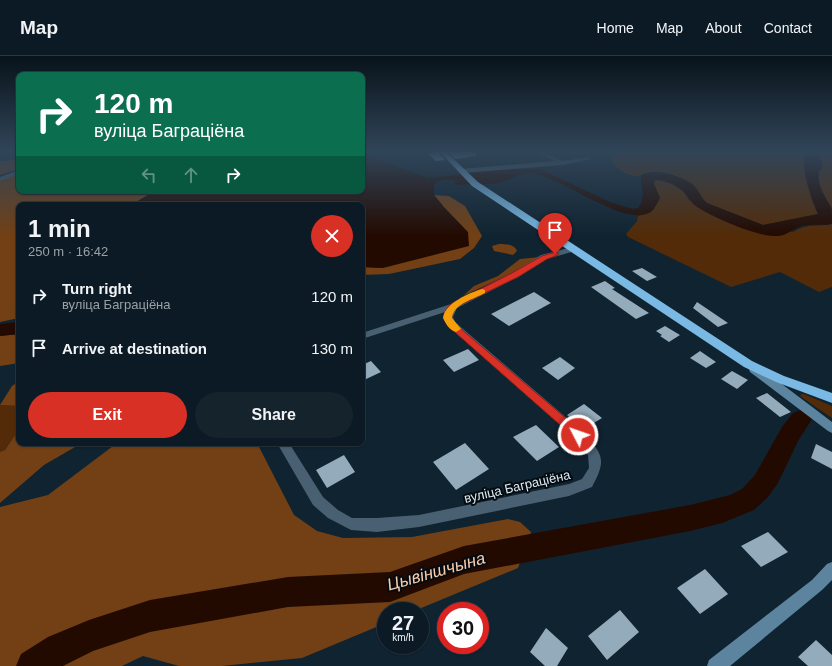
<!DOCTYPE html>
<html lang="en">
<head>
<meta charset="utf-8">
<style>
	:root { --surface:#0b1a24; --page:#14232c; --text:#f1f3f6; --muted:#9aa1a6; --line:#2b3841; --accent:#d93025 }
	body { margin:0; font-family:Arial,sans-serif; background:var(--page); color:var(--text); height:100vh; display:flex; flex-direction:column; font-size:15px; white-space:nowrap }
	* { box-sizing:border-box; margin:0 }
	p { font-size:13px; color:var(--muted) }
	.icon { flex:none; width:22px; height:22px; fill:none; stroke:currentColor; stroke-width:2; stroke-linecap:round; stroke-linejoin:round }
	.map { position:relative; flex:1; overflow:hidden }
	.drawer { position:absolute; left:16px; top:146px; width:349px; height:244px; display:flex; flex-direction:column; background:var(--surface); border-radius:8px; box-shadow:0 1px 3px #0004,0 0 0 1px var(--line) }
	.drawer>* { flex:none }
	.guide { position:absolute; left:16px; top:16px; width:349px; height:122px; border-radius:8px; box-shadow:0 1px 3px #0004,0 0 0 1px var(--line); background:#0b6e4f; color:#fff; overflow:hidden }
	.speed { position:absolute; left:377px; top:546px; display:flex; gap:8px; font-size:20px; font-weight:700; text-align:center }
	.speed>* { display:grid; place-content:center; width:52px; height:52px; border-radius:50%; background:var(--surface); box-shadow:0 1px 3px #0004,0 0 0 1px var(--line); line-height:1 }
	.speed small { font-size:10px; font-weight:400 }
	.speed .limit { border:6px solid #d22; background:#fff; color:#111 }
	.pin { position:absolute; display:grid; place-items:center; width:34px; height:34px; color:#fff; margin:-41px -17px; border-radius:50% 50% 50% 0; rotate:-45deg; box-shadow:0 0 4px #0007 }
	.pin .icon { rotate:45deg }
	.me { position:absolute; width:44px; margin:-22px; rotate:311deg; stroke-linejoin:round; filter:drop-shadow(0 0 3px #0008) }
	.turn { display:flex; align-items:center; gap:14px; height:84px; padding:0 12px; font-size:18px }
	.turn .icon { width:52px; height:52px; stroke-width:2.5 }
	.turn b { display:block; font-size:28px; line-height:34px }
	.lanes { display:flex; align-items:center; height:38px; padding:0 12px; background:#0003; justify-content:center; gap:20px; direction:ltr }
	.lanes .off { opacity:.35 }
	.round { display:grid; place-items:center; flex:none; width:42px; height:42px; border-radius:21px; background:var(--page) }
	.head { display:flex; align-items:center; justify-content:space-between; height:68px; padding:0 12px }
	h1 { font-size:24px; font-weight:800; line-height:30px }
	.action { display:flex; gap:8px; margin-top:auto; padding:8px 12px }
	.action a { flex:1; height:46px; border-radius:24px; background:var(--accent); color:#fff; font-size:16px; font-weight:800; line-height:46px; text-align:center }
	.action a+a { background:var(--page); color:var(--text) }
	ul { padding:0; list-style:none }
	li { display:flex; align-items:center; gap:12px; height:52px; padding:0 12px }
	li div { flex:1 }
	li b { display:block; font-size:15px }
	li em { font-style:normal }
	header { display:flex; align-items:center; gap:24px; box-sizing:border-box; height:56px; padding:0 20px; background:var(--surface); border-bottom:1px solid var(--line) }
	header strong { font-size:19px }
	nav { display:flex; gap:22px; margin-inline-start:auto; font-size:14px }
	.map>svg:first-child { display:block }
	.green { fill:#532b08 }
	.forest { fill:#724014 }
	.water { fill:#230a00 }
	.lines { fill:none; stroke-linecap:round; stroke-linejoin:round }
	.river { fill:#230a00; fill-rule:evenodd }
	.building { fill:#94abbc }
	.street { fill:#486071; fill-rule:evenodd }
	.secondary { fill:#5c849f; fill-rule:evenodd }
	.highway { fill:#79b9e3; fill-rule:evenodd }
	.route { fill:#d93025; stroke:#8d1f18 }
	.slow { fill:#f59e0b }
	.labels { text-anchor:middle; stroke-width:4; stroke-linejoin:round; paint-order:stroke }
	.street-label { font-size:13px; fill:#deebf4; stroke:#040b11 }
	.near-water-label { font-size:17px; font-style:italic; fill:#feceab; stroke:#040b11 }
</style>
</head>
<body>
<header>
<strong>Map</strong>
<nav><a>Home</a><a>Map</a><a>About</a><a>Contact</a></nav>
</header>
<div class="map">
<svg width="832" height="610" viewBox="0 0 832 610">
	<rect width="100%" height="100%" fill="#0f2330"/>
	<path class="green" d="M619 95H807L804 99 812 144 818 158 763 169 707 147C700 141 698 130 689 126 680 121 667 116 657 116 650 115 647 117 642 119 631 123 615 113 611 103L620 96Z
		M827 95H832V152C824 143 816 127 819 115L822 112V105L819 99Z
		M655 124 662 125 672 128 683 135 689 144 723 164 793 176C806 167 818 171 832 168V231L819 236 780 216 731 231 628 181 626 178 637 165 638 160 651 156 660 142 654 128Z
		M801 338H804L832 350V362L800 340Z
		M0 349 19 350V373L5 394 0 396Z"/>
	<path class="forest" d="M19 103V113L0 119V105Z
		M19 118V135H155L131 149H19V262L0 266V124Z
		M434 139 449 140 465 150 482 180 474 192 460 203 389 218 362 219V211L383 212 443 150Z
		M499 188C506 188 514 188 517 195L513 199 494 195 492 190Z
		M540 201 512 217 463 240 474 230 498 220 520 203Z
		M19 278V307L0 310V280Z
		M19 325V350L0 349 12 330Z
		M19 373V387H82L44 409 0 447V396L5 394Z
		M117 387H257L294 459 317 475 343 482 412 481 508 463 520 466 531 476 518 512 414 555H386V567L302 602 222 610H179L143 600 122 610H0V451L48 439Z"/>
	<path class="water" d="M362 95H366L369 98 395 110 428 122 496 114 540 113 610 146 633 153 638 152 641 148 643 137 641 124V119C653 112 681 119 692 128 699 133 700 142 707 147L763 169 818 158C812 143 798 109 807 95H827L819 99C822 105 825 110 819 115 816 128 825 140 831 151 832 155 832 163 832 168 821 170 810 167 799 171 790 175 784 181 774 180 753 179 715 162 697 151 691 147 688 140 683 135 677 129 664 123 655 124L654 128 660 142C658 146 655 152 652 155 627 175 559 118 529 117 518 117 508 126 497 127 484 129 470 128 457 129H455V125C448 123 439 123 434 128V139L443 150 468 176 469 190 383 212 362 211V149H131L155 135H362Z"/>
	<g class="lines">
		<path class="river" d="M19 266V278L0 280V268Z
			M801 354 809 357 812 363 798 385 778 427 767 442 754 454 722 467 690 475 464 518 390 546 288 551 150 576 93 595 63 610H16L21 598 48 581 89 564 150 544 288 521 390 516 464 490 690 449 730 439 742 433 755 419 782 371 793 357Z"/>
	</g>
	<path class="building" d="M447 95H476V100L455 103Z
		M438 96 445 104 436 105 428 98Z
		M642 212 657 221 647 225 632 215Z
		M605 225 615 232 612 233 649 257 636 263 591 231Z
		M534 236 551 247 509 270 491 258Z
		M697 246 728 267 718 271 693 252Z
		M665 270 680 279 669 286 660 280 662 279 656 275Z
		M468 293 479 304 454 316 443 304Z
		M700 295 716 306 706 312 690 302Z
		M560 301 575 312 558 324 542 312Z
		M371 305 381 316 362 325V309Z
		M732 315 748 324 737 333 721 323Z
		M767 337 791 356 780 361 756 342Z
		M584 348 602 362 584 373 567 359Z
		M536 369 559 391 537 405 513 381Z
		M465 387 489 413 456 434 433 406Z
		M816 388 832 396V413L811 402Z
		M344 399 355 416 327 432 316 414Z
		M768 476 788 496 761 511 741 490Z
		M705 513 728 538 700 558 677 532Z
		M620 554 639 576 607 604 588 580Z
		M546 572 568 592 557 610H545L530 596Z
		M816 584 832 599V610H808L798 601Z"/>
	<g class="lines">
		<path class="street" d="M535 95H540L562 105 588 101 591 103 563 109 461 117 458 115 461 113 555 105Z
			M19 114V118L0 125V121Z
			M572 191 576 193 575 195 547 203 518 221 457 252 453 261 455 266 583 376C603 399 607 403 592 431L569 440 419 471 377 476 351 474 328 462 313 449 277 387H289L323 441 338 454 352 462H377L419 459 569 428 582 423 589 412 588 399 575 382 448 270 444 263 445 256 362 283V277L451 248 512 217 541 199Z"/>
		<path class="secondary" d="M754 309 758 310 832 366V377L828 375 750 316 749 313 750 310Z
			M832 506V524L822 534 730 610H707L709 604 812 524 827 508Z"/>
		<path class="highway" d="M439 95H445L478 126 752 305 784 320 832 337V347L776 326 744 311 472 130Z"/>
	</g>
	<linearGradient id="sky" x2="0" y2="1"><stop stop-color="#08131a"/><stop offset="0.53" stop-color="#314559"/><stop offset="1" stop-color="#314559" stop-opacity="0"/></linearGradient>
	<rect width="832" height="180" fill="url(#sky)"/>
	<path class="route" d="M555 196 558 197V199L547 203 518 221 456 251C452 257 450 260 454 267L582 376 584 379 582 382 578 383 575 382 448 270C442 260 443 256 451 248L512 217 542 200Z"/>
	<path class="slow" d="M482 233 485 234V237C474 243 453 248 452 262L461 273 456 276C449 274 446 268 443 262 445 247 469 237 482 233Z"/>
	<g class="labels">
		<g class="street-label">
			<text transform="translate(517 430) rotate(-13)" y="5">вуліца Баграціёна</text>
		</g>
		<g class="near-water-label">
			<text transform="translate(436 515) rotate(-16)" y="6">Цывіншчына</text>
		</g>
	</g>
</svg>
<div class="speed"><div>27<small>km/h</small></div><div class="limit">30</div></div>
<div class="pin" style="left:555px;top:198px;background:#d93025"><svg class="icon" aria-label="arrive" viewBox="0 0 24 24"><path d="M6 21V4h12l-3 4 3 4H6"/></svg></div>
<svg class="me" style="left:578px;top:379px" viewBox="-20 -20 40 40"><circle r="17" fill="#d93025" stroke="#fff" stroke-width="3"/><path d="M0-11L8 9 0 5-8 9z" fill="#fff"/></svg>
<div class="guide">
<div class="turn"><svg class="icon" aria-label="right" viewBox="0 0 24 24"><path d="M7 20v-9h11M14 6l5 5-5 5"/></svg><div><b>120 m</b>вуліца Баграціёна</div></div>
<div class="lanes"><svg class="icon off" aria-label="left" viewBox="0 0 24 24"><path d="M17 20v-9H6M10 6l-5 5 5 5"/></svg><svg class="icon off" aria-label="ahead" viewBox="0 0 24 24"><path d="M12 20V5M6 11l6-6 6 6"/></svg><svg class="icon" aria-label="right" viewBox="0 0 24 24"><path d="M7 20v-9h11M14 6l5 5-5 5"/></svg></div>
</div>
<section class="drawer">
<div class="head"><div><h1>1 min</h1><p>250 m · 16:42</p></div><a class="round" style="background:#d93025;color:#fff"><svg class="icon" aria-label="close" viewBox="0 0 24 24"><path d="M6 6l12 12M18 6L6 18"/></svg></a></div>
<ul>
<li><svg class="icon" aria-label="right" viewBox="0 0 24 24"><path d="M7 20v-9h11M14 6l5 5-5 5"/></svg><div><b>Turn right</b><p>вуліца Баграціёна</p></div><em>120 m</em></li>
<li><svg class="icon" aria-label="arrive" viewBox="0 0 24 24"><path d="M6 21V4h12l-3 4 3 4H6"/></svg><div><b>Arrive at destination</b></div><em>130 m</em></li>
</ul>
<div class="action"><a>Exit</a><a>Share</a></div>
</section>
</div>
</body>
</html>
